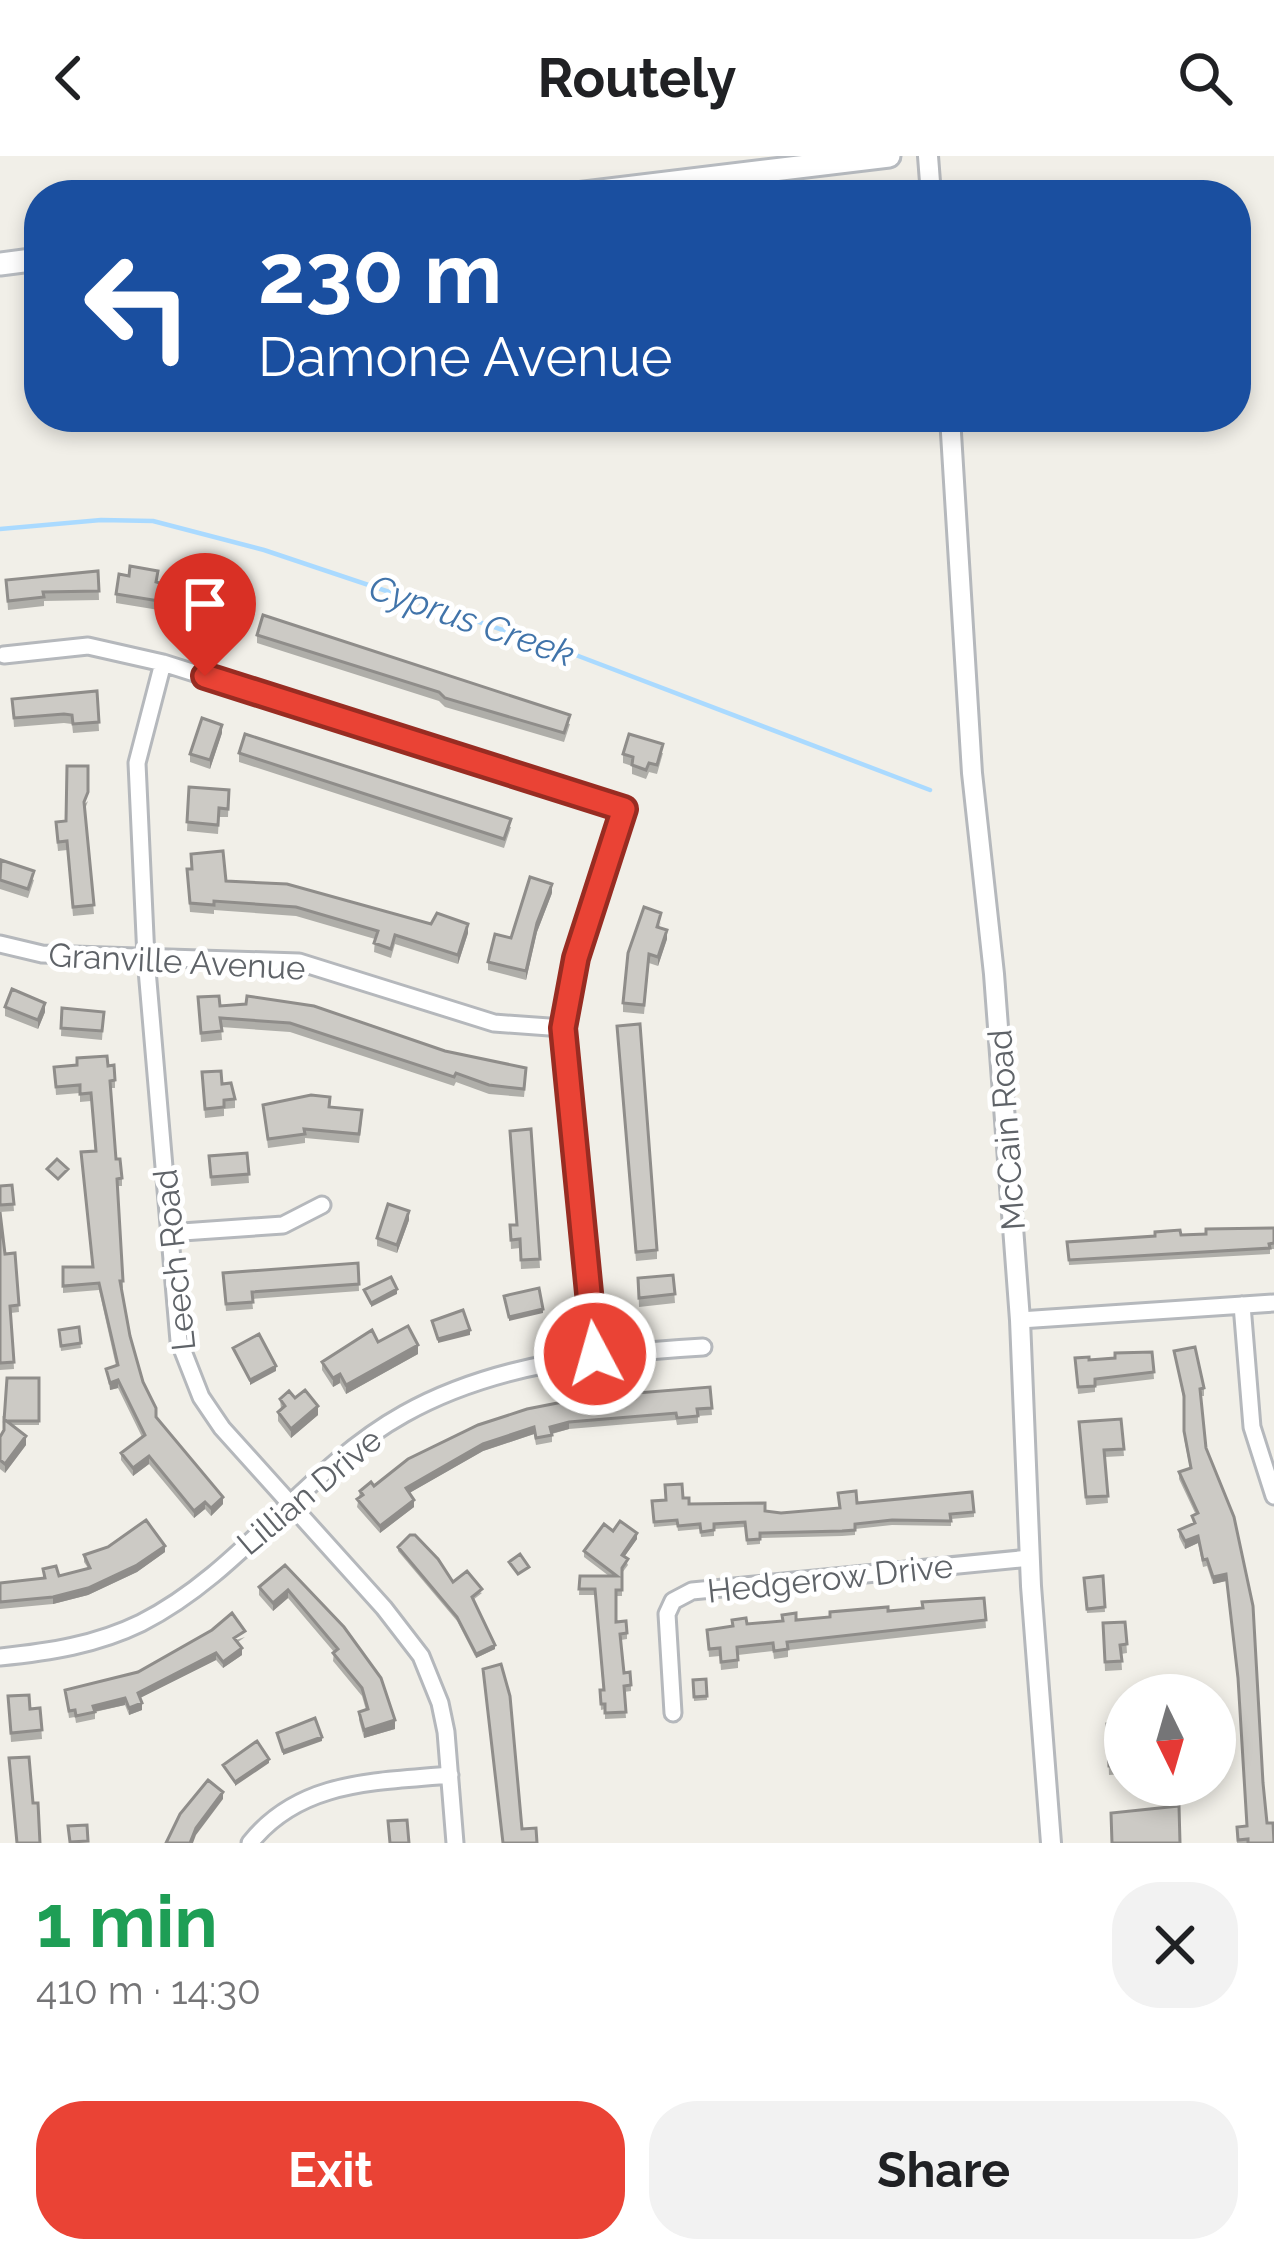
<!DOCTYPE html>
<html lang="en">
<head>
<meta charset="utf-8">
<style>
	:root { --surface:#fff; --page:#f2f2f2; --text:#202124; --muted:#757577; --accent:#ea4335 }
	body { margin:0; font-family:Raleway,sans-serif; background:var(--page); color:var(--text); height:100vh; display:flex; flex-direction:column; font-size:45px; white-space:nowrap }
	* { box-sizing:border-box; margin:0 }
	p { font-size:39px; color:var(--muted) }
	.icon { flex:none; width:66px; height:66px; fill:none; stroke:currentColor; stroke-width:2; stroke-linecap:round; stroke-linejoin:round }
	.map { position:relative; height:1687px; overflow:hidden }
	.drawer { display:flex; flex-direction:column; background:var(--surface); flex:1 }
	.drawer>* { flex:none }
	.guide { position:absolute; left:24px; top:24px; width:1227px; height:252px; border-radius:48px; box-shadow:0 6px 18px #0003; background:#1a4fa0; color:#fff; overflow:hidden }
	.needle { width:78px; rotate:175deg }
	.buttons { position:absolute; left:1104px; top:1518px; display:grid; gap:24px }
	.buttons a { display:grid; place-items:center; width:132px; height:132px; border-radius:50%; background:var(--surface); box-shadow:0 6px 18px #0003; font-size:60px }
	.pin { position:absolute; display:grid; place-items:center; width:102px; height:102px; color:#fff; margin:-123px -51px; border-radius:50% 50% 50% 0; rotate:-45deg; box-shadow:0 0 12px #0007 }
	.pin .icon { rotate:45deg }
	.me { position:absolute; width:132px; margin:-66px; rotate:354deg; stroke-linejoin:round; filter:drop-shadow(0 0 9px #0008) }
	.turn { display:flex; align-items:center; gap:42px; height:252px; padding:0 36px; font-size:54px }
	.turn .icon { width:156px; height:156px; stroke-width:2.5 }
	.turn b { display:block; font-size:84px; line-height:102px }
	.round { display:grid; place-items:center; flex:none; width:126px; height:126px; border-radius:48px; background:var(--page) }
	.headline { display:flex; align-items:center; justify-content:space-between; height:204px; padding:0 36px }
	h1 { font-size:72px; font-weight:700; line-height:90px; color:#1e9e55 }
	.action { display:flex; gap:24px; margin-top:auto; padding:24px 36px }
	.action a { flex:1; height:138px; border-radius:48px; background:var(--accent); color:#fff; font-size:48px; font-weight:700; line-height:138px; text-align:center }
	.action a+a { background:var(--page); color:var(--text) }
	header { display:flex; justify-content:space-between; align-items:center; height:156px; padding:0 36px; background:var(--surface); font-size:54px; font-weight:700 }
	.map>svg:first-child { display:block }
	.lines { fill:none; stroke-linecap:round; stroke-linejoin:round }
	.stream { stroke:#aadaff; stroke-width:4.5 }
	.minor-casing { stroke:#b5b8bc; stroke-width:21 }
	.tertiary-casing { stroke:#b5b8bc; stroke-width:24 }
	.secondary-casing { stroke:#b6babf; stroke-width:27 }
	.minor { stroke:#fff; stroke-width:15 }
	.tertiary { stroke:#fff; stroke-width:18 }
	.secondary { stroke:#fff; stroke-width:21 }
	.wall { fill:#afaea9 }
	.shaded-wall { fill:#8f8d8a }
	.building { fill:#cccac5; stroke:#8f8d8a; stroke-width:3 }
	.route-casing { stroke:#982c22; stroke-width:30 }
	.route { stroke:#ea4335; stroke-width:21 }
	.labels { text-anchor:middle; stroke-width:10; stroke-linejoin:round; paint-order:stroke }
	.street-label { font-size:33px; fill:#5f6368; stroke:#fff }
	.water-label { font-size:36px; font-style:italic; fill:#4174aa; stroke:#fff }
</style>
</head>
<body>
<header><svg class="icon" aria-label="back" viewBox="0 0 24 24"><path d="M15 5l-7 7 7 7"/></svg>Routely<svg class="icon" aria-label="search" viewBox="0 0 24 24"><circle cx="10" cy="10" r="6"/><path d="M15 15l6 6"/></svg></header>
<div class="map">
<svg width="1274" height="1687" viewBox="0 0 1274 1687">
	<rect width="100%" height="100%" fill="#f1efe8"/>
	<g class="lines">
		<path class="stream" d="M0 373 101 364 153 365 264 394 560 493 930 634"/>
		<g class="minor-casing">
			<path id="minor" d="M4 499 88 490 163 507 624 653 576 802 563 872 595 1198
				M163 507 137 607 146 802 179 1185 201 1241 222 1272 384 1452 421 1500 440 1547 446 1576 455 1687
				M0 788 42 798 299 806 494 867 563 872
				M168 1077 283 1069 322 1049
				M1242 1149 1252 1271 1274 1340
				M1020 1164 1274 1147
				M0 1501C49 1496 96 1489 141 1467 242 1416 305 1313 404 1258 495 1207 601 1197 703 1191
				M673 1557 667 1458 673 1445 692 1435 1030 1402
				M250 1687C300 1624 376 1626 450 1619"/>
		</g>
		<g class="tertiary-casing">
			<path id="tertiary" d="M928 0 931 39
				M950 261 972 617 994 818 1020 1164 1031 1430 1051 1687"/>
		</g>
		<g class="secondary-casing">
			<path id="secondary" d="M568 39 889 0
				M0 108 39 103"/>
		</g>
		<use href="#minor" class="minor"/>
		<use href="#tertiary" class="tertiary"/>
		<use href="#secondary" class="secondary"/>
	</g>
	<path class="wall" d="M98 415 99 444 44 445V450L8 454 6 424Z
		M157 426 207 450 201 468 165 455 116 447V438Z
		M257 479 570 568 564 586 445 551 439 545 257 487Z
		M97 535 99 575 73 577 72 568 64 567 14 571 12 543Z
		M222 577 210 613 190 606V598Z
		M239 597 511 671 504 692 239 606Z
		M663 597 657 618 649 616 646 623 632 618V610L623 607V598Z
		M189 631 229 634 228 661H219L218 678 187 675Z
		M88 645 85 653 94 758 73 760 67 694 58 695 56 675Z
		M0 707 34 724 28 742 0 733Z
		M191 713 226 725 468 777 458 808 395 788 391 802 374 796 375 783 296 760 214 754V758L190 756 187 722Z
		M552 737 537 776 526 824 488 814V806Z
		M661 766 659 772 667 783 658 810 649 807 644 858 623 856V847Z
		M198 841 220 850 445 895 526 921 524 941 489 938 456 926 454 930 290 876 221 871 222 884 201 886Z
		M5 851 45 856 38 873 5 860Z
		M62 852 104 856 102 884 61 880Z
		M617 879 657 1094V1103L636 1105Z
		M108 910 115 924V932H110L116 1003 122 1022V1030H117L123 1125V1132L121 1133 130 1180 143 1226 156 1262 223 1348 211 1360 205 1353 194 1362 149 1308 133 1320 121 1304V1297L142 1281 118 1232 110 1234 106 1213 116 1210 99 1134 63 1137V1111H93L95 995 91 945 80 946V937L56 939 54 911Z
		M202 916 222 928 235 943V952L224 953V960L205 962Z
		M263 949 362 963 359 987 305 982V987L268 992Z
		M531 973 540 1112 521 1113 520 1092 511 1093 510 1069H516Z
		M247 997 249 1027 211 1030 209 1000Z
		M12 1029 14 1055 0 1056V1030Z
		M0 1057 5 1098 15 1097 19 1156 11 1157 14 1213 0 1214Z
		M409 1064 397 1097 377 1090V1082Z
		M1274 1072V1093H1270V1098L1069 1109 1067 1086Z
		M358 1107 359 1135 252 1143 253 1153 226 1155 223 1124Z
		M673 1119 675 1147 639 1151 638 1122Z
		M79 1171 81 1192 61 1195 59 1174Z
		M378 1186 418 1198 346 1238 340 1227 333 1231 322 1214V1206Z
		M1174 1195 1204 1232V1240H1201L1206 1292 1263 1627 1267 1667 1274 1687H1237V1671L1247 1670 1238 1529 1226 1425 1213 1428 1207 1410 1203 1411 1198 1387 1185 1393 1179 1381V1374L1193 1368 1192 1360 1196 1359 1179 1323V1316L1190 1312 1184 1282V1247Z
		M1152 1196 1154 1223 1095 1230V1236L1078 1238 1075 1202 1089 1204Z
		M39 1222V1269H12L26 1289 5 1317 0 1313V1281L4 1275V1263Z
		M710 1231 712 1259 698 1260V1267L677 1269 676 1264 569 1273 552 1278V1286L536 1289 534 1278 483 1295 409 1337 414 1351 380 1377 357 1351 360 1335 374 1330 408 1303Z
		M295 1242 318 1259 291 1282 278 1265V1256L281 1253 280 1243Z
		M1121 1263 1124 1300 1105 1301 1108 1347 1086 1349 1079 1274Z
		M683 1342 689 1348 781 1357 839 1352 857 1347 974 1356V1361L951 1363V1370L892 1369 855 1373V1379L842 1380 760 1382V1388L747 1389 745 1371 714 1373V1380L701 1381 700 1373 678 1375 677 1369 654 1371 652 1345Z
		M613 1375 637 1383 624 1401 628 1409 622 1417V1440H616V1466L627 1477V1483L621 1484 624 1517 631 1529V1535L624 1536 626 1562 605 1563V1553L601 1554 600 1534H603L595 1439H579L580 1420H609L584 1401V1395Z
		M398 1391 453 1426 482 1437 473 1444 495 1493 476 1502 457 1465 398 1395Z
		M165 1396 137 1416 88 1439 53 1448 0 1453V1427L43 1422V1413L59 1420 88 1412 84 1406V1399Z
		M285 1409 395 1573 364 1582 359 1564V1556L366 1554 362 1540 333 1505 334 1496 288 1442 273 1455 259 1439V1431Z
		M1103 1420 1105 1456 1087 1457 1084 1422Z
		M984 1442 986 1472 788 1494V1501L774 1503 773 1495 738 1499V1512L721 1514 720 1500 709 1501 707 1474 747 1468 923 1452Z
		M1125 1466 1127 1497 1121 1498 1122 1514 1105 1515 1103 1467Z
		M245 1481 238 1486 242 1499 223 1512 216 1504 140 1542 142 1554 129 1559 125 1549 95 1556V1563L76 1567 75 1561 69 1562 65 1534 138 1516Z
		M706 1523 707 1544 694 1545 693 1524Z
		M8 1540 30 1553 40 1552 42 1583 11 1586Z
		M1125 1567V1618L1109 1619 1107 1568Z
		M1127 1629H1146V1634L1128 1635Z"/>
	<path class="shaded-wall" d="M222 569V577L210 613V604Z
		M552 728V737L537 776 526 824V815L537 767Z
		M468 768V777L458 808V799Z
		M667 774V783L658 810V801Z
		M45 847V856L38 873V864Z
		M409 1055V1064L397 1097V1089Z
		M397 1133V1138L371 1151V1147Z
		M543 1153V1157L509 1165V1161Z
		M470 1174V1179L438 1187V1183Z
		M418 1189V1198L346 1238V1229Z
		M276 1210V1215L250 1229V1224Z
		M340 1218V1227L333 1231V1222Z
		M118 1224V1232L110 1234V1227Z
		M318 1250V1259L291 1282V1273Z
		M569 1266V1273L550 1278V1271Z
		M534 1271V1278L483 1295 406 1339V1332L483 1288Z
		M26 1280V1289L5 1317V1308Z
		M149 1300V1308L133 1320V1312Z
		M223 1341V1348L211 1360V1352Z
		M414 1344V1351L380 1377V1370Z
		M205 1346V1353L194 1362V1355Z
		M637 1377V1383L622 1404V1399Z
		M1198 1380V1387L1185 1393V1385Z
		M165 1390V1396L137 1416 88 1439 53 1448V1441Z
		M1226 1418V1425L1213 1428V1421Z
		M288 1434V1442L273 1455V1447Z
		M495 1489V1493L476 1502V1498Z
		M242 1492V1499L223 1512V1506Z
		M216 1497V1504L138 1543V1537Z
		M125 1542V1549L93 1556V1550Z
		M142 1547V1554L129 1559V1552Z
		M395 1564V1573L364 1582V1574Z
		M322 1581V1585L283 1599V1595Z
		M269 1603V1607L235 1630V1626Z
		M223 1636V1643L196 1679 193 1687H190L196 1672Z"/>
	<path class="building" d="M130 410 158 415 156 426 207 441 201 459 165 446 116 438 119 418 129 420Z
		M98 415 99 435 43 436 44 441 8 445 6 424Z
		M263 459 570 559 564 577 445 542 439 536 257 479Z
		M97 535 99 566 73 568 72 559 64 558 14 562 12 543Z
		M202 562 222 569 210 604 190 598Z
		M245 578 511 663 504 683 239 597Z
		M629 578 663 588 657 609 649 607 646 614 632 609 633 601 623 598Z
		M67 610H88V636L84 646 94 749 73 751 67 685 58 686 56 666 66 665Z
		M189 631 229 634 228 653 219 652 218 669 187 666Z
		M223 695 226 725 287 728 431 768 437 757 468 768 458 799 395 779 391 793 374 787 378 775 296 751 214 745V749L190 747 187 713H192L191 698Z
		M1 704 34 715 28 733 0 724Z
		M530 721 552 728 537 767 526 815 488 806 495 778 511 782Z
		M644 751 661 757 657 771 667 774 658 801 649 798 644 849 623 847 628 797Z
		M12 833 45 847 38 864 5 851Z
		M219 840 220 850 246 848 247 840 314 850 445 895 526 912 524 933 489 929 456 917 454 921 290 867 220 862 222 875 201 877 198 841Z
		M62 852 104 856 102 875 61 872Z
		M640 868 657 1094 636 1096 617 870Z
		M107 900 108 910 114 909 115 924 110 925 116 1003H120L122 1022 117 1023 123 1125H120L130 1180 143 1226 156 1252V1261L223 1341 211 1352 205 1346 194 1355 149 1300 133 1312 121 1297 145 1279 118 1224 110 1227 106 1213 118 1209 99 1127 63 1130V1111H93L81 996 96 995 91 937 80 938V929L56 931 54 911 77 909V902Z
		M221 915 222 928 231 927 235 943 224 944V951L205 953 202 916Z
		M311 939 330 941 329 951 362 954 359 978 304 973 305 978 268 983 263 949Z
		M531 973 540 1103 521 1104 520 1083 511 1084 510 1069H517L510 975Z
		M247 997 249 1018 211 1021 209 1000Z
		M57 1003 68 1013 58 1023 47 1013Z
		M12 1029 14 1048 0 1049V1030Z
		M388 1048 409 1055 397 1089 377 1082Z
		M0 1056 5 1098 15 1097 19 1149 10 1150 14 1206 0 1207Z
		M1274 1072V1087L1269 1088 1270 1092 1069 1104 1067 1086 1155 1080V1076L1180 1074 1181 1079 1206 1078V1073Z
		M358 1107 359 1128 252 1136 253 1146 226 1148 223 1117Z
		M673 1119 675 1138 639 1142 638 1122Z
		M391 1121 397 1133 371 1147 364 1134Z
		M539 1132 543 1153 509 1161 504 1140Z
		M463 1154 470 1174 438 1183 432 1165Z
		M408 1170 418 1189 346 1229 340 1218 333 1222 322 1206 372 1174 378 1186Z
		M79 1171 81 1187 61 1190 59 1174Z
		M259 1178 276 1210 250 1224 233 1192Z
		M1195 1191 1204 1232 1200 1233 1206 1292 1234 1361 1253 1450 1263 1627 1267 1667H1273L1274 1687H1248V1683L1238 1684 1237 1671 1247 1670 1238 1522 1226 1418 1213 1421 1207 1403 1203 1404 1198 1380 1185 1385 1179 1374 1195 1367 1192 1360 1198 1357 1179 1316 1191 1312 1184 1275V1240L1174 1195Z
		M1152 1196 1154 1216 1095 1223V1230L1078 1231 1075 1202 1089 1201V1204L1115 1202V1197Z
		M7 1222H39V1265H4Z
		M710 1231 712 1252 697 1253 698 1260 677 1262 676 1257 569 1266 550 1271 552 1279 536 1282 534 1271 483 1288 406 1332 414 1344 380 1370 357 1343 363 1339 360 1335 371 1326 374 1330 408 1303 478 1269 527 1253 588 1241Z
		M305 1234 318 1250 291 1273 278 1256 285 1250 280 1243 289 1235 295 1242Z
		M4 1263 26 1280 5 1308 0 1304V1281L4 1274Z
		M1121 1263 1124 1293 1104 1294 1108 1340 1086 1341 1079 1266Z
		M682 1328 683 1342H689V1348L765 1347V1355L781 1357 840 1352 838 1337 856 1335 857 1347 972 1336 974 1356 950 1358 951 1365 892 1364 855 1368V1374L842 1375 760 1377V1383L747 1384 745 1366 714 1368V1374L701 1376 700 1368 678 1370 677 1364 654 1366 652 1345 666 1344 665 1329Z
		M146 1364 165 1390 137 1409 88 1432 53 1441 0 1446V1427L45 1422 43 1413 56 1410 59 1420 90 1412 84 1399 108 1391Z
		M620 1365 637 1377 622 1399 628 1403 622 1412V1434H616V1466L626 1465 627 1477 620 1478 624 1517 630 1516 631 1529 624 1530 626 1556 605 1557V1548H601L600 1534H604L595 1433H579L580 1420H617L584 1395 604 1368 613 1375Z
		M410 1379H415L438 1403 453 1426 467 1415 482 1433 472 1441 495 1489 476 1498 457 1461 398 1391Z
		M520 1398 529 1411 518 1418 509 1406Z
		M285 1409 344 1471 381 1522 395 1564 364 1574 359 1556 368 1553 362 1532 333 1497 338 1493 288 1434 273 1447 259 1431Z
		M1103 1420 1105 1451 1087 1453 1084 1422Z
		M984 1442 986 1464 787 1486 788 1493 774 1495 773 1487 737 1491 738 1504 721 1506 720 1492 709 1493 707 1474 733 1470 732 1464 746 1462 747 1468 783 1465 782 1459 796 1457V1464L830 1461V1456L888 1451V1455L923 1452 922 1446Z
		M232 1457 245 1475 234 1482 242 1492 223 1506 216 1497 138 1537 142 1547 129 1552 125 1542 93 1550 95 1556 76 1560 75 1554 69 1555 65 1534 138 1516 212 1474Z
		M1125 1466 1127 1488 1120 1489 1122 1505 1105 1506 1103 1467Z
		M501 1508 510 1540 522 1673 536 1672 537 1687H503L483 1513Z
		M706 1523 707 1540 694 1541 693 1524Z
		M29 1539 30 1553 40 1552 42 1574 11 1577 8 1540Z
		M315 1562 322 1581 283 1595 277 1577Z
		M1125 1567V1609L1109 1610 1107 1568Z
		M257 1585 269 1603 235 1626 223 1609Z
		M29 1601 33 1647H38L40 1687H17L9 1602Z
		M208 1624 223 1636 196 1672 190 1687H166L180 1658Z
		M1179 1650 1180 1687H1112L1111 1657Z
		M407 1664 409 1687H390L388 1665Z
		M87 1669 88 1685 70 1686 68 1670Z"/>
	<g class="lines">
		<g class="route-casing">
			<path id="route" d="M205 520 624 653 576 802 563 872 595 1198"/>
		</g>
		<use href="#route" class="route"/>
	</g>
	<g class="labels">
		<g class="street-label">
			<text transform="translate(177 805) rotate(3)" y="12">Granville Avenue</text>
			<text transform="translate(1006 974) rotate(-94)" y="12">McCain Road</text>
			<text transform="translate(174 1104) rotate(-96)" y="12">Leech Road</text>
			<text transform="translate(309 1335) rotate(-40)" y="12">Lillian Drive</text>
			<text transform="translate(830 1422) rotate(-6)" y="12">Hedgerow Drive</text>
		</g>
		<g class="water-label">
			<text transform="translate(472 464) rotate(19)" y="13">Cyprus Creek</text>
		</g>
	</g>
</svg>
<div class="buttons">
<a><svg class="needle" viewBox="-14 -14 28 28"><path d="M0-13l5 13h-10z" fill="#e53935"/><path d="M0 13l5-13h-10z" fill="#757577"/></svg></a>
</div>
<div class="pin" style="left:205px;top:520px;background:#d93025"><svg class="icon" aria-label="arrive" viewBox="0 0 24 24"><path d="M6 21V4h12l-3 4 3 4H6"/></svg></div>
<svg class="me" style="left:595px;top:1198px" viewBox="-20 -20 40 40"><circle r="17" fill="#ea4335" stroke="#fff" stroke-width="3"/><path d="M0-11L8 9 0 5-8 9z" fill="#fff"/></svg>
<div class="guide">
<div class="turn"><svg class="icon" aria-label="left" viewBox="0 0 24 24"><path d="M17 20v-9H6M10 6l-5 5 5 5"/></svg><div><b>230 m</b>Damone Avenue</div></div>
</div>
</div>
<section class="drawer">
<div class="headline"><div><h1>1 min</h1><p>410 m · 14:30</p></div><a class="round"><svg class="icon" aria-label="close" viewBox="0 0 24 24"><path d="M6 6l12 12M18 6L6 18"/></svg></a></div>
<div class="action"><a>Exit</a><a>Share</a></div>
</section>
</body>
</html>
